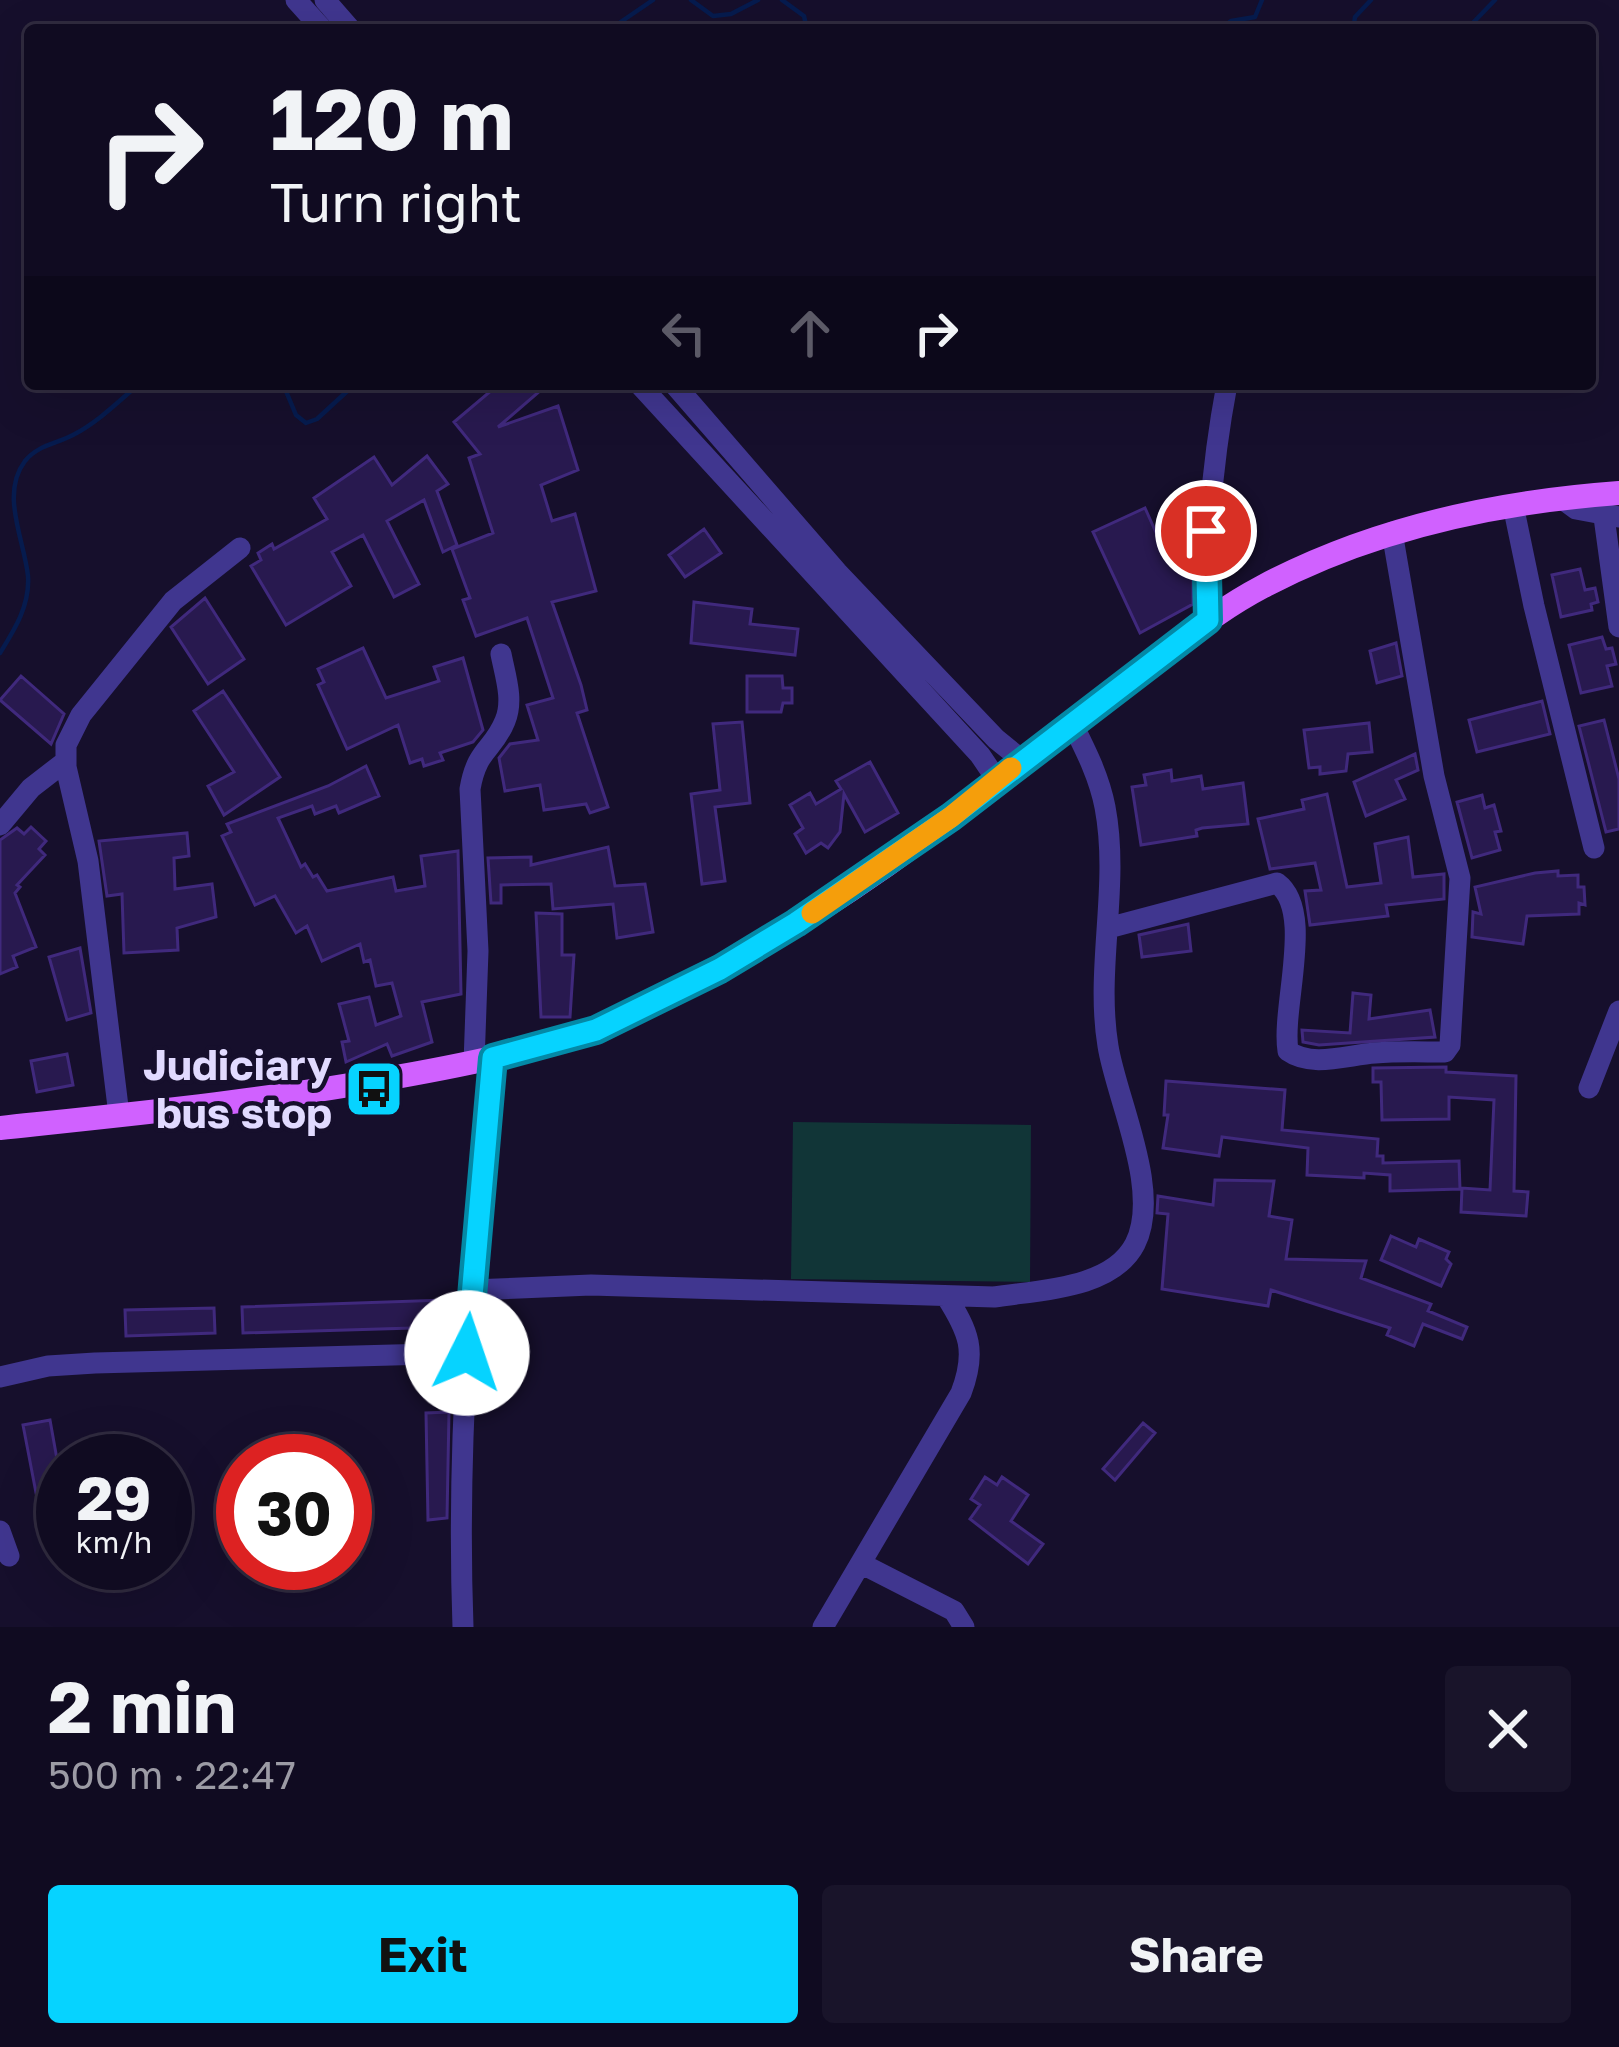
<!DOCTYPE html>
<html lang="en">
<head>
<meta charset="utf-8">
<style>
	:root { --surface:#100b21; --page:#19142a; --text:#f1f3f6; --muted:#9c9ba5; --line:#302b3f; --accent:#06d3ff }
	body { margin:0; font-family:"Golos Text",sans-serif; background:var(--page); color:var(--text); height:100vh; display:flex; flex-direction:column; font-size:45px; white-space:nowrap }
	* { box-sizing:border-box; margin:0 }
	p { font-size:39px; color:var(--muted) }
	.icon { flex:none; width:66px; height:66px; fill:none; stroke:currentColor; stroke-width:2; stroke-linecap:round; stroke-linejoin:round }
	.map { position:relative; height:1627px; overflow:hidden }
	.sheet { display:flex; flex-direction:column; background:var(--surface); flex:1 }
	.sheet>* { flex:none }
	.top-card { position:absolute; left:24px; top:24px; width:1572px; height:366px; border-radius:12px; box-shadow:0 12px 48px #0002,0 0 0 3px var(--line); background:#100b21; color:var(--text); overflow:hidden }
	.speed { position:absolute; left:36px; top:1434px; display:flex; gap:24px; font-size:60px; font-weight:700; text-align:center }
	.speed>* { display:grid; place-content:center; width:156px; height:156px; border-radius:50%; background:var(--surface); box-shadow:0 12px 48px #0002,0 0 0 3px var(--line); line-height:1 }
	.speed small { font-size:30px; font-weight:400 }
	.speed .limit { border:18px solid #d22; background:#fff; color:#111 }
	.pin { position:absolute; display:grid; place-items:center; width:102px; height:102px; color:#fff; margin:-51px; border:6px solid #fff; border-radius:50%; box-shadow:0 3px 12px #0007 }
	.me { position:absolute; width:132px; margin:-66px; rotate:4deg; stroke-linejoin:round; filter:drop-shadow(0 0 9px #0008) }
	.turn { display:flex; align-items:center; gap:42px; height:252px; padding:0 48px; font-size:54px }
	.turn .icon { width:156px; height:156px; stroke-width:2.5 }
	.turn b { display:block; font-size:84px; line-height:102px }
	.lanes { display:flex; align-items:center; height:114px; padding:0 48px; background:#0003; justify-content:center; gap:60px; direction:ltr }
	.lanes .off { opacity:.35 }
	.round { display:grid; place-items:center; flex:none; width:126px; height:126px; border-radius:12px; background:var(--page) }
	.headline { display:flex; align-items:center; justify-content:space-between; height:204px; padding:0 48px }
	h1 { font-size:72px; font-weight:700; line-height:90px }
	.primary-button { display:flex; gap:24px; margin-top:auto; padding:24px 48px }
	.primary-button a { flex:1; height:138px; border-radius:12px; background:var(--accent); color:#111; font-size:48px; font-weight:700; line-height:138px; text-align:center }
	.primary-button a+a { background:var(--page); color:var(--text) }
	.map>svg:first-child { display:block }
	.green { fill:#113537 }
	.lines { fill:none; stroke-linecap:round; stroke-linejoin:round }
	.stream { stroke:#061b4e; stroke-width:4.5 }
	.building { fill:#28194f; stroke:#40297d; stroke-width:3 }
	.minor { stroke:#40368f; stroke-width:21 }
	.major { stroke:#d061ff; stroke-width:24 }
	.route-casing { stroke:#0489a6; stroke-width:30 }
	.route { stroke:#06d3ff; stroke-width:21 }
	.slow { stroke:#f59e0b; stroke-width:21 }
	.labels { text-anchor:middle; stroke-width:9; stroke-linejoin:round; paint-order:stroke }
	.poi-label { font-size:42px; font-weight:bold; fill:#e1daff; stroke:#160f2c; text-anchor:end }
</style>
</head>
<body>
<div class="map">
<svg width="1619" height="1627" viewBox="0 0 1619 1627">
	<rect width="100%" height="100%" fill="#160f2c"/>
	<path class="green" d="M793 1122 1031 1125 1030 1282 791 1279Z"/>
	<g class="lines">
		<path class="stream" d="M691 0 713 16 731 14 758 0
			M782 0 804 16 807 30
			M609 30 653 0
			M1219 30 1231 21 1255 17 1262 0
			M1353 30 1355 17 1371 0
			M1466 30 1495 0
			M283 384 296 415 306 423 317 419 355 384
			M0 653C15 629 30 605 28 576 24 539 0 494 25 461 38 445 56 444 73 435 98 422 118 402 139 384"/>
	</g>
	<path class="building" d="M499 384H548L498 427 558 406 578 470 541 485 552 521 575 514 596 591 552 602 581 685 587 710 577 713 608 807 590 813 586 804 544 810 540 785 505 791 499 758 510 744 538 740 527 705 553 698 527 618 476 636 463 600 470 598 452 549 493 533 469 458 480 454 454 422Z
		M427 456 448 484 437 491 457 545 443 552 424 500 387 521 419 584 394 597 363 535 332 552 351 586 286 625 251 566 261 560 258 553 272 544 274 549 327 519 314 498 374 457 392 485Z
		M1145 508 1162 546 1174 540 1193 578V604L1140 633 1093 532Z
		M704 529 721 553 685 577 669 555Z
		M1580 569 1585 590 1595 588 1598 602 1591 604 1592 610 1561 617 1552 575Z
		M205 598 244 659 208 684 171 627Z
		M694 602 752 609 750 624 798 629 795 655 691 643Z
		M1602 637 1606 649 1612 648 1616 664 1607 666 1612 686 1581 693 1569 645Z
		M1396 643 1402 676 1377 683 1370 651Z
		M363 648 386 698 439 681 434 667 463 658 483 730 473 742 440 753 443 760 424 766 422 759 410 763 398 725 347 749 318 685 324 682 318 669Z
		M21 676 64 714 51 744 0 700Z
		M747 676H782L783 688H792V703H783L781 712H747Z
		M223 691 280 777 224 815 208 786 234 772 194 711Z
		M1542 701 1550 734 1477 752 1469 720Z
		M1604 720 1619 779V829L1606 832 1579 726Z
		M742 722 750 803 715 807 725 881 702 884 691 794 720 790 713 724Z
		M1369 723 1372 752 1348 754 1346 771 1320 774V767L1309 768 1304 730Z
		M1415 754 1418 770 1396 780 1405 799 1366 816 1354 782Z
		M870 762 898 813 865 832 844 794 840 832 828 848 821 843 806 853 795 834 803 828 790 805 810 793 816 804 841 789 836 781Z
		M366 766 379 796 339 813 336 806 315 814 312 806 278 818 301 867 305 864 313 877 317 875 327 891 393 877 396 891 425 886 421 856 458 851 461 994 422 1002 432 1042 392 1056 387 1044 346 1062 342 1042 349 1041 339 1004 369 997 376 1025 401 1016 392 983 376 986 370 960 364 962 360 944 322 961 307 926 296 933 275 896 255 905 222 836 231 832 227 824 328 786Z
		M1171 770 1172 781 1201 776 1203 789 1243 783 1248 824 1202 828 1196 830 1197 836 1141 845 1132 787 1146 785 1144 775Z
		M1327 794 1347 887 1381 883 1375 844 1408 837 1413 877 1444 874V899L1386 905 1388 916 1310 925 1305 891 1321 890 1315 863 1270 869 1258 819 1304 809 1302 800Z
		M1482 795 1485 808 1494 805 1501 831 1495 832 1500 850 1472 858 1457 802Z
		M31 827 46 841 39 849 45 855 17 885 20 887 15 893 36 947 13 956 17 967 0 974V840L17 828 24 834Z
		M187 833 189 856 174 858 175 889 212 884 216 917 177 928 178 950 124 953 122 894 107 896 99 841Z
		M608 847 615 886 645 884 653 932 617 938 613 904 553 909 551 884 501 885V903H491L488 858 531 857V865Z
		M1558 871V876L1578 875V887H1584L1585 905 1579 903V914L1527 916 1523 944 1472 937 1473 912 1481 914 1475 887 1535 873Z
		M536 913 562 914V955H574L570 1017H541Z
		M1188 924 1191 951 1142 957 1139 935Z
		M80 948 91 1013 67 1020 49 957Z
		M1353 993 1371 995 1369 1019 1430 1010 1435 1037 1319 1045 1303 1042 1302 1030 1350 1033Z
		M67 1054 73 1085 37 1092 31 1061Z
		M1446 1067V1072L1516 1076 1514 1191 1528 1192 1526 1216 1461 1212 1462 1188 1490 1190 1494 1100 1449 1097V1119L1382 1120 1381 1082H1373V1068Z
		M1166 1081 1285 1090 1282 1130 1378 1139 1377 1156H1383V1163L1459 1161 1460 1189 1390 1191V1175L1364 1173V1178L1307 1175 1308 1148 1222 1137 1219 1156 1163 1148 1168 1115H1164Z
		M1215 1180 1274 1181 1269 1216 1292 1220 1286 1259 1366 1261 1361 1278 1431 1304 1428 1311 1467 1327 1462 1339 1423 1324 1414 1346 1387 1335 1390 1328 1271 1290 1268 1306 1162 1289 1168 1214 1157 1213 1158 1196 1213 1205Z
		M1391 1236 1416 1247 1419 1239 1449 1252 1446 1259 1451 1264 1441 1286 1381 1260Z
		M445 1300 446 1327 243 1333 242 1307Z
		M214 1308 215 1333 126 1336 125 1310Z
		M449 1412 447 1518 428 1520 426 1413Z
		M50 1420 63 1493 37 1498 23 1425Z
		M1143 1423 1155 1433 1115 1480 1103 1469Z
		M985 1477 997 1485 1002 1477 1028 1495 1011 1521 1043 1544 1028 1564 970 1519 980 1505 971 1499Z"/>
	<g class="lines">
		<path class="minor" d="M296 0 323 30
			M325 0 351 30
			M639 384 980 755 997 780
			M674 384 837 572 996 739 1022 760
			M1561 498 1576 509 1619 517
			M1513 505 1534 606 1594 848
			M1604 517 1619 627
			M1209 620C1205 539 1212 464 1227 384
			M0 825 31 788 66 761
			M1108 928 1277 883C1315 911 1281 1006 1288 1051 1312 1068 1347 1055 1375 1053 1398 1051 1422 1052 1445 1052L1450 1045 1460 878 1434 776 1392 532
			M474 1063 478 951 470 789C477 748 493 751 505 721 514 700 505 675 501 654
			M1589 1088 1619 1011
			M119 1115 88 861 66 767V745L81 715 173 601 240 548
			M472 1290 591 1285 994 1297C1039 1290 1112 1289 1135 1244 1162 1191 1116 1098 1108 1046 1095 968 1120 886 1105 807 1099 776 1085 749 1071 721
			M0 1377 48 1366 95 1363 467 1353
			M0 1531 9 1556
			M862 1564 954 1611 964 1627
			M463 1627C456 1437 472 1247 493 1058
			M823 1627 961 1393C977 1351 969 1332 946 1296"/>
		<path class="major" d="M0 1128C132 1114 265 1101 396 1077 486 1061 574 1043 657 1002 759 951 866 885 956 813 1022 761 1088 709 1157 658 1191 633 1224 607 1262 587 1373 528 1495 502 1619 493"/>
	</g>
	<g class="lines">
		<g class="route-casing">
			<path id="route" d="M467 1353 493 1058 596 1030 720 969 796 923 951 817 1208 620 1206 531"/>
		</g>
		<use href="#route" class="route"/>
		<path class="slow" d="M812 913 951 817 1011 768"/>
	</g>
	<defs>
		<g id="bus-square" transform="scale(3)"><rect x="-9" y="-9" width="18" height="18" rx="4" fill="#06d3ff" stroke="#160f2c"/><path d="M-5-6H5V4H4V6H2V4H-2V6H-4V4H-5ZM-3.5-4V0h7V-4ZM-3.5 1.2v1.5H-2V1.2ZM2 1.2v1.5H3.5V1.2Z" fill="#111"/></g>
	</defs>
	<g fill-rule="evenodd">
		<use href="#bus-square" x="374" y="1089"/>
	</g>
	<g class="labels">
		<g class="poi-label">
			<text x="332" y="1080">Judiciary<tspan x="332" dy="48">bus stop</tspan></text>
		</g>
	</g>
</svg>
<div class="speed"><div>29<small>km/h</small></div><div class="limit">30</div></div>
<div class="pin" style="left:1206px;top:531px;background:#d93025"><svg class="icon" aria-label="arrive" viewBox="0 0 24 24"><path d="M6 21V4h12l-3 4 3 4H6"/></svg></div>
<svg class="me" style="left:467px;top:1353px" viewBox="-20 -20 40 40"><circle r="19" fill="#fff"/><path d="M0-13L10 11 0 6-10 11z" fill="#06d3ff"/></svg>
<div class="top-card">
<div class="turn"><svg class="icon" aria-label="right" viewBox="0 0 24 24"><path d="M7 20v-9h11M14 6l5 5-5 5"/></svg><div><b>120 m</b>Turn right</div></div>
<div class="lanes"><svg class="icon off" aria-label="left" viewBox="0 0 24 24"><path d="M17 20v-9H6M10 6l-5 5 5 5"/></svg><svg class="icon off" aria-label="ahead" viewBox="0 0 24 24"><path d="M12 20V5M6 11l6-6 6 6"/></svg><svg class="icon" aria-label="right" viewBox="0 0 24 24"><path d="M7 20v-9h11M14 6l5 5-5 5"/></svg></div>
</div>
</div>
<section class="sheet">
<div class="headline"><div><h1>2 min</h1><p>500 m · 22:47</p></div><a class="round"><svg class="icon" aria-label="close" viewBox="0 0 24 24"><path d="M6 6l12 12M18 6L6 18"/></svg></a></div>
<div class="primary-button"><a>Exit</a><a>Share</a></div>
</section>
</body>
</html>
